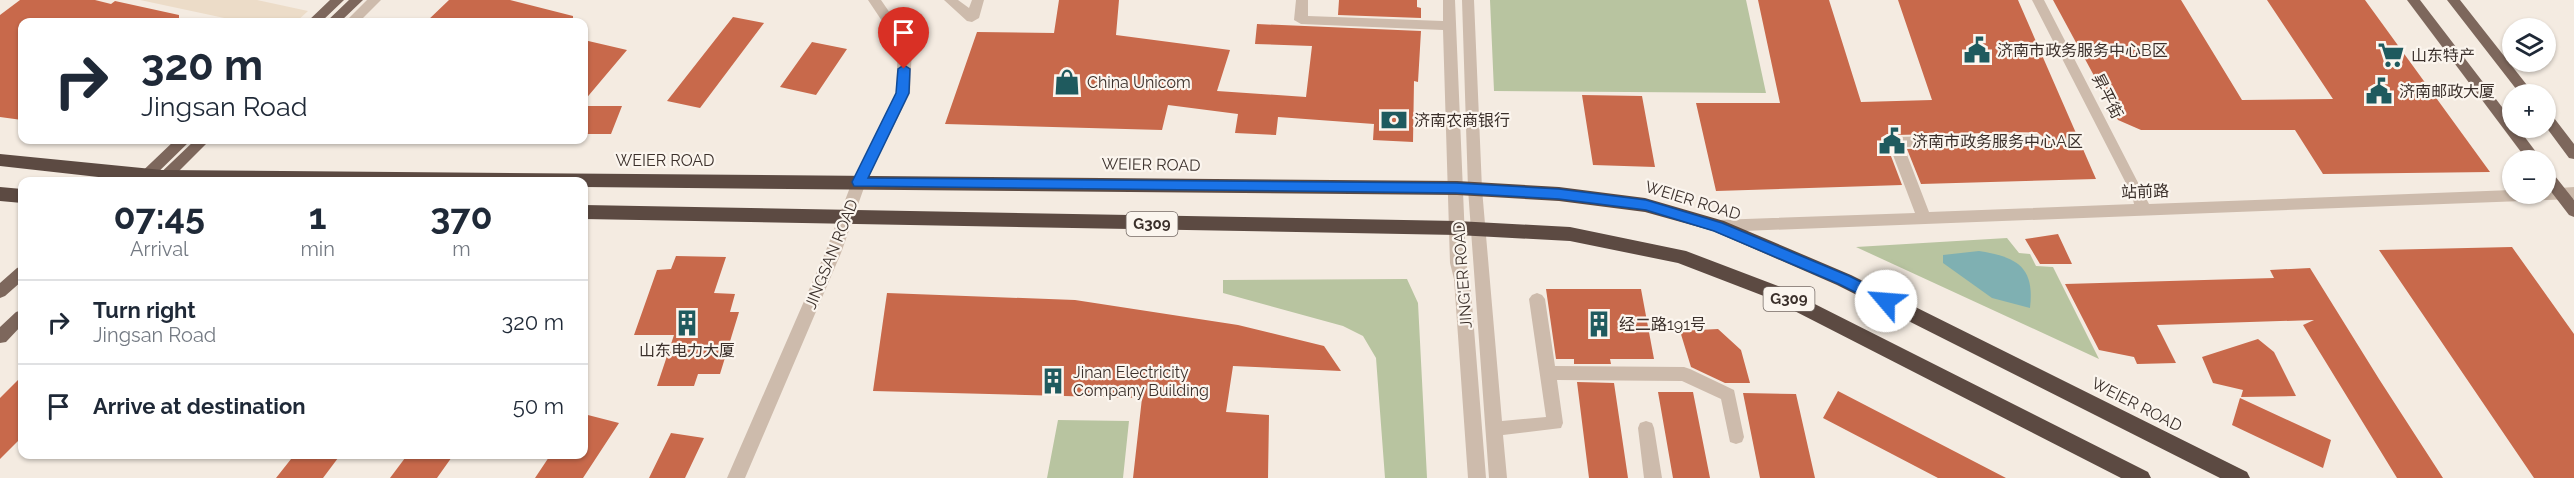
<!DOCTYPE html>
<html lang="en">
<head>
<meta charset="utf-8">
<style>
	:root { --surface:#fff; --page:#f2f2f3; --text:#1f2937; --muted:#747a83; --line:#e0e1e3 }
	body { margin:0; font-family:Raleway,"Noto Sans SC",sans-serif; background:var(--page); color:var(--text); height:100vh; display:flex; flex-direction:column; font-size:22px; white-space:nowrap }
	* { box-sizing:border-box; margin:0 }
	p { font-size:20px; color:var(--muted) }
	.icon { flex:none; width:33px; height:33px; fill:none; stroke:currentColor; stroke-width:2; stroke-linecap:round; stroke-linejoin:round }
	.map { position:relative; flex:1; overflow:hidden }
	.sheet { position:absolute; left:18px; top:177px; width:570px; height:282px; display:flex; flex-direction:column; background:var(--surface); border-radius:12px; box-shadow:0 2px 4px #0004 }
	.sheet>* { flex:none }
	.guide { position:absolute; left:18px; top:18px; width:570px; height:126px; border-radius:12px; box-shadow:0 2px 4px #0004; background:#fff; color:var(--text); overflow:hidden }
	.fabs { position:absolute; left:2502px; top:18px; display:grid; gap:12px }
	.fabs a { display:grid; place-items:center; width:54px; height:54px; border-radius:50%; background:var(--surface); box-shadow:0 2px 4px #0004; font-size:30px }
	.pin { position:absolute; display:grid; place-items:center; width:51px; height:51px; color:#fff; margin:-62px -26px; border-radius:50% 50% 50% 0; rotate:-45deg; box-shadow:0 0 6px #0007 }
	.pin .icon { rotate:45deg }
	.me { position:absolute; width:66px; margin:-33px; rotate:297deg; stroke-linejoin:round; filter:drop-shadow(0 0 4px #0008) }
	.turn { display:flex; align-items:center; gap:21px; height:126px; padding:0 24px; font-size:27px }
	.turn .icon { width:78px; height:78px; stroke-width:2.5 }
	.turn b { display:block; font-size:42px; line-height:51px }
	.eta { display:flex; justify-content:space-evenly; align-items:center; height:102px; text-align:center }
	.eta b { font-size:36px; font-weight:700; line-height:42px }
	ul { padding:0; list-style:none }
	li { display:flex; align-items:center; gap:18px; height:84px; padding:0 24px; border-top:2px solid var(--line) }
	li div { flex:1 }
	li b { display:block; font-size:22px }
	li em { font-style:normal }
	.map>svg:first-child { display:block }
	.green { fill:#b8c4a0 }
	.plaza { fill:#ecdcc8 }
	.water { fill:#7fb0b2 }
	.building { fill:#c8694b }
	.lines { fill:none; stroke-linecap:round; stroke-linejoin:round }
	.minor { fill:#cdbbac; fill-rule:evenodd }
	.major { fill:#7d675c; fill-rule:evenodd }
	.highway { fill:#5c4a42; fill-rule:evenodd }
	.route { fill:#1a73e8; stroke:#114b97; stroke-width:1.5 }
	.labels { text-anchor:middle; stroke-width:4.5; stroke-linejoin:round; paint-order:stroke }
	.shield { fill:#fbf5ee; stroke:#756b66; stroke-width:1.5 }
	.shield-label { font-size:15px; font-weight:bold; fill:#3b302b }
	.poi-label { font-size:16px; fill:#3b302b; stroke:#fbf5ee; text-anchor:start }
	.street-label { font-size:16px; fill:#3b302b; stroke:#fbf5ee }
</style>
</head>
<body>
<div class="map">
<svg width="2574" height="478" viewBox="0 0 2574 478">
	<rect width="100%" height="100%" fill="#f4ebe1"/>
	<path class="green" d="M1490 0H1746L1766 93 1494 91Z
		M2007 238 2019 253 2030 254 2036 266 2053 267 2099 359 1856 247Z
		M1407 279 1418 303 1427 478H1385L1376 358 1363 336 1343 326 1223 293V280Z
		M1058 420 1129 421 1123 478H1047Z"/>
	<path class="plaza" d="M140 0H257L308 11 296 22H243Z"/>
	<path class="water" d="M1979 251C2016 257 2035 266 2030 308L1992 298 1943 263V255Z"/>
	<path class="building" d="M20 0H95L111 4 115 1 179 15V22H22V120L0 117V15Z
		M449 0H510L573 16V22H426Z
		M1059 0H1119L1116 35 1230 50 1217 91 1306 97 1312 46 1255 44 1257 24 1421 31 1418 82 1414 81 1413 142 1373 140 1374 124 1278 117 1276 135 1235 133 1238 114 1168 105 1162 130 945 124 977 32 1054 33Z
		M1339 0H1417V7L1421 8V18L1338 15Z
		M1758 0H1829L1861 102 1932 100 1898 0H2018L2096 179 1921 184 1907 149 2037 146 2046 139 2037 132 1895 135 1886 143 1902 185 1716 191 1696 103H1780Z
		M2053 0H2181L2242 100 2333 99 2267 0H2365L2490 172 2323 174 2295 130H2141L2118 120Z
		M733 17 764 23 700 108 667 101Z
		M584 40 627 50 584 101Z
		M812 42 847 49 816 95 780 87Z
		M1582 95 1642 96 1655 167 1593 165Z
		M584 106H622L611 134H584Z
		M2058 234 2072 264H2040L2025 239Z
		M2512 247 2574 334V478H2534L2379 250Z
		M676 256 726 257 714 293 735 294 730 312H739L720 374H698L694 386H657L674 335H634L657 270 671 269Z
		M2310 268 2379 379 2443 478H2397L2303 325 2314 320 2157 325 2176 363 2137 364 2134 357 2099 350 2065 284 2274 278 2270 270Z
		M1546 289H1641L1654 359H1610L1611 364H1574V359H1556Z
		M887 293 1075 300 1238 325 1324 346 1341 371 1233 366 1226 412 1269 415 1268 478H1133L1142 398 873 391Z
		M1718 329 1741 350 1750 383H1725L1691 367 1680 331Z
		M2258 339 2274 352 2296 396 2241 397 2243 390 2213 383 2202 357Z
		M22 376V437L0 459V398Z
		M1577 382 1614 383 1628 478H1589Z
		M1838 391 2006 478H1938L1823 418Z
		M1658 392H1693L1710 478H1673Z
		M1743 393 1796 394 1815 478H1760Z
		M2240 398 2331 440 2323 468 2232 425Z
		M584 414 619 423 583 478H535L551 454H584Z
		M671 433 704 438 685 478H649Z
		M295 454H341L323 478H276Z
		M408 454H454L437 478H390Z"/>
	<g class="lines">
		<path class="minor" d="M367 0H381L359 22H345Z
			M868 0H881L912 45 910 93 866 182 841 253 745 478H727L825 253 852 182 896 93 898 45Z
			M944 0H958L969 8 972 0H984L979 18 972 22 967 21Z
			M1296 0H1308V16L1443 21V0H1455L1466 263 1470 279 1486 478H1468L1454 279 1450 263 1443 30 1301 24 1294 20Z
			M1462 0H1474L1482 189 1502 421 1546 417 1529 299 1532 295 1537 293 1542 295 1545 299 1555 366 1684 367 1690 369 1734 390 1744 437 1742 442 1736 444 1730 442 1721 399 1682 381 1557 380 1563 423 1561 428 1503 435 1507 478H1489L1468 189Z
			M2032 0H2044L2149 204 2512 190V194H2546V189L2574 187V199L1718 232 1713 230 1711 226 1713 222 1718 220 1915 213 1888 142 1895 137 2037 134 2044 139 2037 144 1904 147 1929 212 2134 204 2132 195Z
			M1646 421 1652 423 1654 428 1662 478H1644L1638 428 1640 423Z"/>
		<path class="major" d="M330 0H344L321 22H307Z
			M349 0H363L340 22H326Z
			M2407 0H2420L2512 120V128H2518L2542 160H2527Z
			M2447 0H2460L2534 94H2520Z
			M2546 113 2551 114 2574 144V159L2569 158 2546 127Z
			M175 140H191L148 182H131Z
			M195 140H210L168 182H151Z
			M2546 170 2551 171 2574 200V217L2569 215 2546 185Z
			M22 266V281L5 296 0 298V283L17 268Z
			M22 310V325L6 342 0 343V327L16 312Z"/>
		<path class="highway" d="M0 154 162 170 1457 181 1559 187 1645 198 1724 221 1851 275 2247 472 2250 478H2220L1837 285 1713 231 1645 212 1559 201 1457 195 584 187V182H143L0 166Z
			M0 187 22 189V203L0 201Z
			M584 205 1457 221 1570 227 1686 251 1783 288 2148 472 2151 478H2121L1769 298 1678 263 1570 241 1457 235 584 219Z"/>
	</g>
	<path class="route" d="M904 65 910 69 909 93 868 178 1456 183 1559 189 1646 200 1722 223 1849 276 1891 297 1893 301 1891 305H1881L1839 284 1714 231 1646 210 1559 199 1456 193 854 186 852 182 896 93 898 69Z"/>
	<defs>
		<g id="civic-bare" transform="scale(2.07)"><path d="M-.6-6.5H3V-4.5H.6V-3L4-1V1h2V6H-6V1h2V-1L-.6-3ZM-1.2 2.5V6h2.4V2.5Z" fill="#1f5a5e" stroke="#fbf5ee" stroke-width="2.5" paint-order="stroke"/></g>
		<g id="supermarket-bare" transform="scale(2.07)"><path d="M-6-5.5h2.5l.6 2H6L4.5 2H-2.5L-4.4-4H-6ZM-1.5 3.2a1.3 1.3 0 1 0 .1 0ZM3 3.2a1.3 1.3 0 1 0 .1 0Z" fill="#1f5a5e" stroke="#fbf5ee" stroke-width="2.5" paint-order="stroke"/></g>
		<g id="shop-bare" transform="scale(2.07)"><path d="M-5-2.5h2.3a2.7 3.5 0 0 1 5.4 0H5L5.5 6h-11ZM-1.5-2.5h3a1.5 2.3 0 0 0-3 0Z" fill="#1f5a5e" stroke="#fbf5ee" stroke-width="2.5" paint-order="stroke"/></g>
		<g id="bank-bare" transform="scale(2.07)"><path d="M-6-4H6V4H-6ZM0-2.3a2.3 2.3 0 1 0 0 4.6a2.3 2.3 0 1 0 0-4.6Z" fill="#1f5a5e" stroke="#fbf5ee" stroke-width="2.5" paint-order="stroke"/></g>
		<g id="building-bare" transform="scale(2.07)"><path d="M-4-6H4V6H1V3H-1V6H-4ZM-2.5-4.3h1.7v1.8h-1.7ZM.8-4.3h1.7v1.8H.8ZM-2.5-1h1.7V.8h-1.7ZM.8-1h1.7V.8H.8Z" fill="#1f5a5e" stroke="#fbf5ee" stroke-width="2.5" paint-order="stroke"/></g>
	</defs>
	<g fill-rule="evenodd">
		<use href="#civic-bare" x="1977" y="50"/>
		<use href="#supermarket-bare" x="2391" y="55"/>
		<use href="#shop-bare" x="1067" y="82"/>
		<use href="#civic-bare" x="2379" y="91"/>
		<use href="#bank-bare" x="1394" y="120"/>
		<use href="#civic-bare" x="1892" y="141"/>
		<use href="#building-bare" x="687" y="323"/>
		<use href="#building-bare" x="1599" y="324"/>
		<use href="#building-bare" x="1053" y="381"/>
	</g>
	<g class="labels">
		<g class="shield">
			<rect x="1126.5" y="212" width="51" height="24" rx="4.5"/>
			<rect x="1763.5" y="287" width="51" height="24" rx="4.5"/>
		</g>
		<g class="shield-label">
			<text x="1152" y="229">G309</text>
			<text x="1789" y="304">G309</text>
		</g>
		<g class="poi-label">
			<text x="1997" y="56">济南市政务服务中心B区</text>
			<text x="2411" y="61">山东特产</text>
			<text x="1087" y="88">China Unicom</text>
			<text x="2399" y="97">济南邮政大厦</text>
			<text x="1414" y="126">济南农商银行</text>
			<text x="1912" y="147">济南市政务服务中心A区</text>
			<text x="1619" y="330">经二路191号</text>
			<text x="687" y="356" text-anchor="middle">山东电力大厦</text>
			<text x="1073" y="378">Jinan Electricity<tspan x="1073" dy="18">Company Building</tspan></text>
		</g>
		<g class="street-label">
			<text transform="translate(2108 96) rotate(63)" y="6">昇平街</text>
			<text x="665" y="166">WEIER ROAD</text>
			<text transform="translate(1151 164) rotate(1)" y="6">WEIER ROAD</text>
			<text transform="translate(2145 191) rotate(-2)" y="6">站前路</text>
			<text transform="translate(1693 200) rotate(17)" y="6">WEIER ROAD</text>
			<text transform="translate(831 254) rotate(-68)" y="6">JINGSAN ROAD</text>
			<text transform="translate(1462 275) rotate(-94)" y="6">JING'ER ROAD</text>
			<text transform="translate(2137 404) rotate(27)" y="6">WEIER ROAD</text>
		</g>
	</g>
</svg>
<div class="fabs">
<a><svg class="icon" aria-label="layers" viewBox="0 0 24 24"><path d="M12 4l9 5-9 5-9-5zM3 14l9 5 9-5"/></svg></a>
<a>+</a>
<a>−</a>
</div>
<div class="pin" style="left:904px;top:69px;background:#d93025"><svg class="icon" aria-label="arrive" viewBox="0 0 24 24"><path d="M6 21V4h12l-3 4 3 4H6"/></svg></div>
<svg class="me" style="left:1886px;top:301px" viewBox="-20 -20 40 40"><circle r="19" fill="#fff"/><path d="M0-13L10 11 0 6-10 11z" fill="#1a73e8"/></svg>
<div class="guide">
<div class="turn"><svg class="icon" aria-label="right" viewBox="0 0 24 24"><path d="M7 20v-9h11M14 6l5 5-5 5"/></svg><div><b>320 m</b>Jingsan Road</div></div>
</div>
<section class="sheet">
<div class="eta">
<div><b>07:45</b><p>Arrival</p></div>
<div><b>1</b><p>min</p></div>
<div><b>370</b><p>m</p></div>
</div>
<ul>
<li><svg class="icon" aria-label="right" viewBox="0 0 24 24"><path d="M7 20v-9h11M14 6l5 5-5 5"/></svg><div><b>Turn right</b><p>Jingsan Road</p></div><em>320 m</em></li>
<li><svg class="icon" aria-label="arrive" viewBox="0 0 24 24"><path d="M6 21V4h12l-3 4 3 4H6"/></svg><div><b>Arrive at destination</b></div><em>50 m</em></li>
</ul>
</section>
</div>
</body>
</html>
